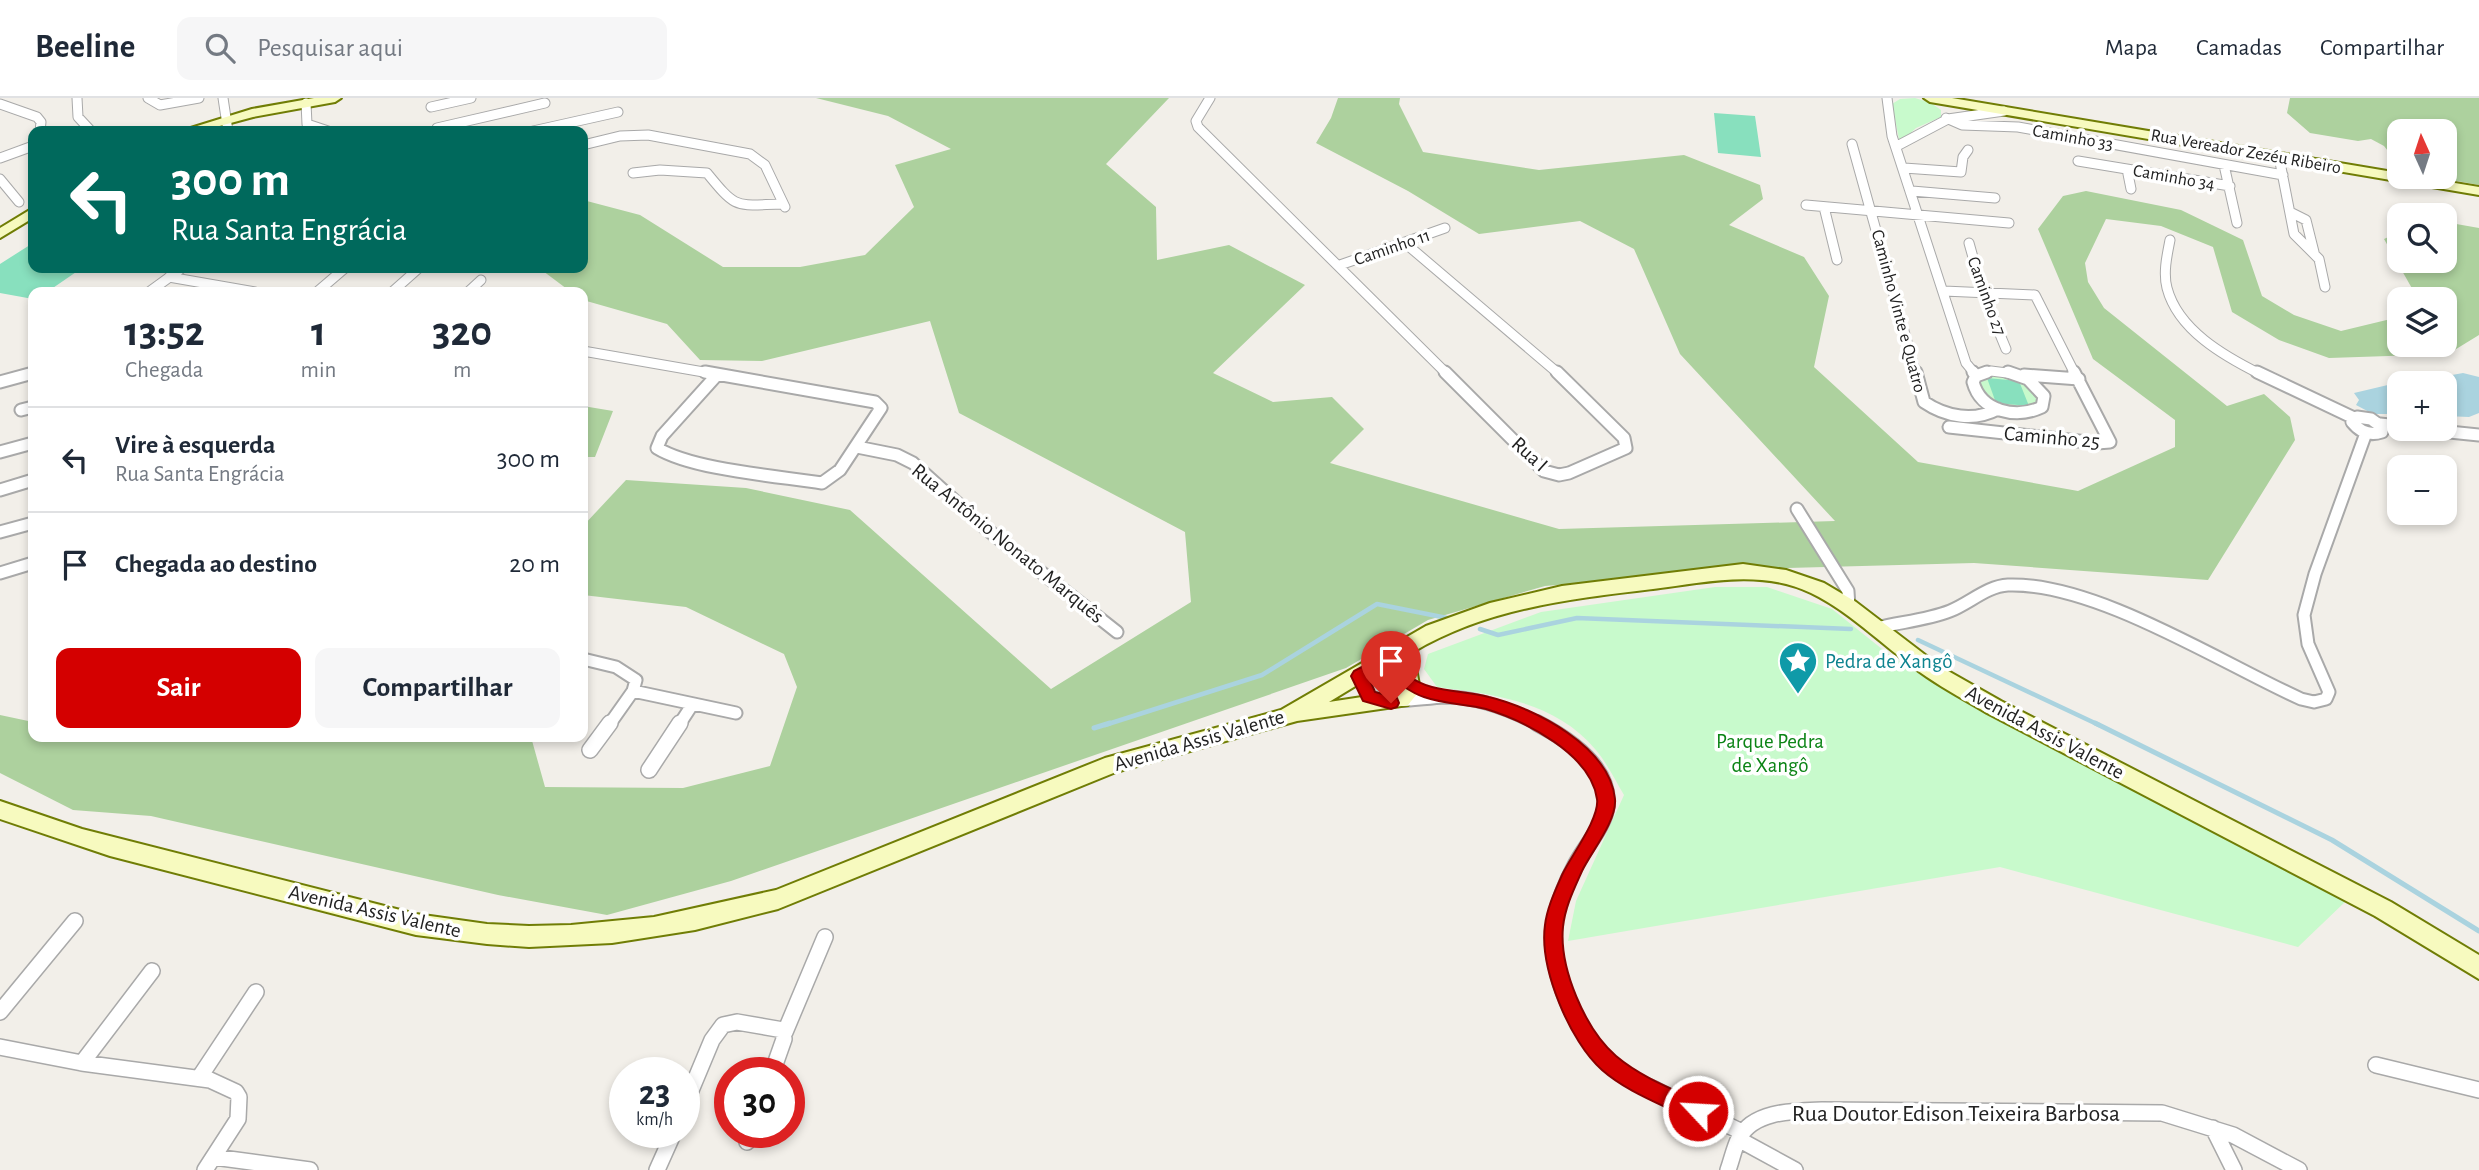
<!DOCTYPE html>
<html lang="pt">
<head>
<meta charset="utf-8">
<style>
	:root { --surface:#fff; --page:#f6f6f7; --text:#1f2937; --muted:#747a83; --line:#e0e1e3; --accent:#d40000 }
	body { margin:0; font-family:"Alegreya Sans",sans-serif; background:var(--page); color:var(--text); height:100vh; display:flex; flex-direction:column; font-size:26px; white-space:nowrap }
	* { box-sizing:border-box; margin:0 }
	p { font-size:23px; color:var(--muted) }
	.icon { flex:none; width:38px; height:38px; fill:none; stroke:currentColor; stroke-width:2; stroke-linecap:round; stroke-linejoin:round }
	.map { position:relative; flex:1; overflow:hidden }
	.drawer { position:absolute; left:28px; top:189px; width:560px; height:455px; display:flex; flex-direction:column; background:var(--surface); border-radius:14px; box-shadow:0 4px 10px #0003 }
	.drawer>* { flex:none }
	.hud { position:absolute; left:28px; top:28px; width:560px; height:147px; border-radius:14px; box-shadow:0 4px 10px #0003; background:#00695c; color:#fff; overflow:hidden }
	.needle { width:46px; rotate:357deg }
	.controls { position:absolute; left:2387px; top:21px; display:grid; gap:14px }
	.controls a { display:grid; place-items:center; width:70px; height:70px; border-radius:14px; background:var(--surface); box-shadow:0 4px 10px #0003; font-size:35px }
	.speed { position:absolute; left:609px; top:959px; display:flex; gap:14px; font-size:35px; font-weight:700; text-align:center }
	.speed>* { display:grid; place-content:center; width:91px; height:91px; border-radius:50%; background:var(--surface); box-shadow:0 4px 10px #0003; line-height:1 }
	.speed small { font-size:18px; font-weight:400 }
	.speed .limit { border:10px solid #d22; background:#fff; color:#111 }
	.pin { position:absolute; display:grid; place-items:center; width:60px; height:60px; color:#fff; margin:-72px -30px; border-radius:50% 50% 50% 0; rotate:-45deg; box-shadow:0 0 7px #0007 }
	.pin .icon { rotate:45deg }
	.me { position:absolute; width:77px; margin:-38px; rotate:295deg; stroke-linejoin:round; filter:drop-shadow(0 0 5px #0008) }
	.turn { display:flex; align-items:center; gap:24px; height:147px; padding:0 28px; font-size:32px }
	.turn .icon { width:91px; height:91px; stroke-width:2.5 }
	.turn b { display:block; font-size:49px; line-height:60px }
	.eta { display:flex; justify-content:space-evenly; align-items:center; height:119px; text-align:center }
	.eta b { font-size:42px; font-weight:600; line-height:49px }
	.action { display:flex; gap:14px; margin-top:auto; padding:14px 28px }
	.action a { flex:1; height:80px; border-radius:14px; background:var(--accent); color:#fff; font-size:28px; font-weight:600; line-height:80px; text-align:center }
	.action a+a { background:var(--page); color:var(--text) }
	ul { padding:0; list-style:none }
	li { display:flex; align-items:center; gap:21px; height:105px; padding:0 28px; border-top:2px solid var(--line) }
	li div { flex:1 }
	li b { display:block; font-size:26px }
	li em { font-style:normal }
	header { display:flex; align-items:center; gap:42px; box-sizing:border-box; height:98px; padding:0 35px; background:var(--surface); border-bottom:2px solid var(--line) }
	header strong { font-size:33px }
	nav { display:flex; gap:38px; margin-inline-start:auto; font-size:24px }
	.search { width:490px; height:63px; background:var(--page); display:flex; align-items:center; gap:18px; box-sizing:border-box; padding:0 24px; border-radius:14px; color:var(--muted); font-size:26px }
	.map>svg:first-child { display:block }
	.forest { fill:#add19e }
	.park { fill:#c8facc }
	.pitch { fill:#88e0be }
	.water { fill:#aad3df }
	.lines { fill:none; stroke-linecap:round; stroke-linejoin:round }
	.stream-far1 { stroke:#aad3df; stroke-width:4.5 }
	.stream { stroke:#aad3df; stroke-width:5 }
	.street-far2-casing { stroke:#a9a9a9; stroke-width:11 }
	.street-far1-casing { stroke:#a9a9a9; stroke-width:15 }
	.street-casing { stroke:#a9a9a9; stroke-width:18 }
	.secondary-casing { stroke:#707d05; stroke-width:4 }
	.street-far2 { stroke:#fff; stroke-width:9 }
	.street-far1 { stroke:#fff; stroke-width:11 }
	.street { stroke:#fff; stroke-width:15 }
	.secondary { fill:#f7fabf; fill-rule:evenodd }
	.route { fill:#d40000; stroke:#8a0000; stroke-width:2 }
	.labels { text-anchor:middle; stroke-width:7; stroke-linejoin:round; paint-order:stroke }
	.far-street-label { font-size:18px; fill:#222; stroke:#fff }
	.street-label { font-size:21px; fill:#222; stroke:#fff }
	.culture-label { font-size:21px; fill:#0d838f; stroke:#fff; text-anchor:start }
	.park-label { font-size:21px; fill:#0c8416; stroke:#fff }
	.near-street-label { font-size:24px; fill:#222; stroke:#fff }
</style>
</head>
<body>
<header>
<strong>Beeline</strong>
<div class="search"><svg class="icon" aria-label="search" viewBox="0 0 24 24"><circle cx="10" cy="10" r="6"/><path d="M15 15l6 6"/></svg>Pesquisar aqui</div>
<nav><a>Mapa</a><a>Camadas</a><a>Compartilhar</a></nav>
</header>
<div class="map">
<svg width="2479" height="1072" viewBox="0 0 2479 1072">
	<rect width="100%" height="100%" fill="#f2efe9"/>
	<path class="forest" d="M816 0H1169L1106 66 1156 109 1157 162 1229 147 1305 187 1213 275 1273 304 1332 299 1364 331 1330 365 1559 431 1835 423 1680 256 1634 151 1580 123 1479 136 1408 93 1316 45 1331 20 1338 0H1400L1399 6 1423 54 1539 72 1684 57 1760 87 1763 101 1729 127 1804 159 1829 198 1814 269 1918 364 2078 393 2175 349V322L2093 261 2038 131 2063 98 2086 93 2181 112 2243 142 2262 198 2294 217 2341 233 2399 219V247H2445V201H2418L2384 141 2399 134V163H2445V124L2479 130V237L2448 256 2329 260 2279 242 2232 214 2213 149 2161 128 2106 121 2085 165 2088 184 2104 210 2227 308 2264 296 2290 319 2295 342 2208 482 1974 465 1745 471 1545 488 1428 522 1346 570 731 783 607 817 498 797 151 718 73 712 0 675V617L33 624V639H531L545 689 683 690 770 668 797 589 784 556 686 509 583 497V428L626 382 746 390 850 412 1051 591 1191 504 1185 434 959 315 930 223 762 263 700 262 667 226 583 202V194H571L539 170H583V102L640 117 723 169H800L865 157 914 109 895 67 951 51 888 18Z
		M2290 0H2479V87L2435 79H2445V33H2399V67L2384 48 2371 41 2358 43 2310 35 2287 15Z
		M583 308 613 313 595 359H583Z"/>
	<path class="park" d="M1915 0 1931 5 1941 12V19L1916 30 1903 42 1899 41 1892 6 1900 1Z
		M1997 277 2024 283 2036 294V305C2018 318 1990 305 1979 289L1980 284Z
		M1715 489H1767L1832 511 1892 559 2022 635 2346 803 2298 849 2000 769 1568 843 1576 803 1624 697C1615 682 1607 665 1595 651 1556 604 1494 596 1437 589L1424 571 1428 556 1541 514Z"/>
	<path class="pitch" d="M1714 15 1755 18 1761 59 1718 55Z
		M33 145V170H82L47 194H33V201L0 195V166Z
		M1987 280 2019 283 2029 308 1996 305Z"/>
	<path class="water" d="M2463 275 2479 279V315L2469 319 2445 318V285H2408Z
		M2392 286H2399V316H2373L2356 307 2359 302 2354 295Z"/>
	<g class="lines">
		<path class="stream-far1" d="M1480 531 1498 537 1577 520 1851 531
			M1918 542 2099 627
			M1105 627 1262 577 1377 506 1452 521"/>
		<path class="stream" d="M2095 625 2332 742 2479 833
			M1094 630 1110 625"/>
		<g class="street-far2-casing">
			<path id="street-far2" d="M77 0 78 19 91 33
				M148 0 160 7 199 0
				M223 0 228 33
				M1210 0 1196 23 1198 29 1447 276
				M1887 0 1892 38 1966 265 1975 276
				M306 5 307 26 328 33
				M0 6 37 19 41 24 40 33
				M431 9 471 0
				M1946 20 1962 27 2018 29 2283 77
				M437 30 545 5
				M533 33 618 14
				M1852 46 1916 276
				M583 47 620 38 648 37 750 56 765 67 785 109
				M1897 48 1948 21 2004 13
				M2279 59 2294 136 2319 161 2325 189
				M0 60 33 48
				M2078 63 2230 88
				M2224 67 2237 125
				M1904 70 1961 74 1963 59 1968 52
				M2127 71 2131 91
				M633 75 660 72 707 75C738 113 735 107 783 106
				M0 81 19 104
				M1912 93 1995 100
				M1806 107 2009 125
				M1824 109 1837 162
				M2290 114 2306 122 2314 154
				M2170 142C2167 157 2163 175 2167 190 2178 232 2224 258 2260 276
				M1405 145 1559 276
				M1969 145 1983 195 2006 251
				M1340 167 1445 130
				M169 179 255 194
				M1944 193 2035 197 2075 276
				M149 194 182 170
				M317 194 345 170
				M392 194 419 170
				M468 194 481 182
				M583 253 715 276
				M29 276 33 275
				M1982 276 1991 273 2015 276"/>
		</g>
		<g class="street-far1-casing">
			<path id="street-far1" d="M705 274 875 304 881 310 840 372 822 385C778 378 693 372 657 350L662 338 716 278
				M1445 274 1544 373 1559 377 1569 375 1626 350 1624 340 1557 274
				M1916 274 1924 304C1946 319 1974 324 1998 311
				M1973 274 1976 278
				M1987 274 1976 278 1973 284C1981 314 2016 321 2042 309L2044 298 2028 281 2008 274
				M2257 274 2354 320
				M2024 277 2079 281
				M0 284 33 275
				M21 312 33 309
				M2357 319 2371 321 2382 329V334C2370 338 2360 334 2352 324Z
				M2380 326 2399 328
				M1949 329 2097 345 2110 344 2074 274
				M2420 331 2479 337
				M857 349 897 357 913 365 984 429 1117 534
				M0 354 33 345
				M0 392 33 382
				M1797 411 1848 493 1849 509
				M0 434 33 425
				M0 475 33 465
				M1877 530C1901 524 1927 522 1950 513 1970 505 1987 488 2008 487 2095 484 2221 565 2301 601L2314 604 2326 601 2329 594 2308 546 2304 517 2315 476 2366 335
				M583 561 616 569 636 582 633 593 609 627
				M1375 568 1397 575 1410 585
				M1360 578 1369 599C1395 607 1419 600 1446 599 1479 599 1511 612 1540 627
				M633 593 736 615
				M679 627 692 607"/>
		</g>
		<g class="street-casing">
			<path id="street" d="M1537 625C1566 640 1608 667 1607 705 1606 727 1586 747 1576 766 1567 783 1559 802 1555 821 1546 875 1577 938 1618 973 1628 981 1643 986 1656 992 1684 1006 1713 1020 1742 1034
				M590 652 610 625
				M649 672 680 625
				M0 914 75 823
				M785 934 825 839
				M0 949 82 965 210 982 236 994 239 999 238 1021 205 1072
				M82 965 152 873
				M2376 967 2479 992
				M199 980 256 894
				M684 1009 712 942 723 927 737 924 783 932 784 941 772 975
				M2213 1030 2234 1072
				M1740 1042 1795 1072
				M747 1044 750 1034
				M214 1059 310 1072
				M657 1072 674 1034
				M1728 1072C1732 1061 1734 1050 1739 1040 1754 1012 1795 1013 1822 1012L2162 1015 2233 1037 2299 1072"/>
		</g>
		<g class="secondary-casing">
			<path id="secondary" d="M314 0H341L335 4 253 19 201 33H181L252 11Z
				M1924 0H1952L2399 75V79H2419L2479 89V97L1930 4Z
				M33 110V120L0 140V130Z
				M1743 466 1786 472 1824 485 1856 504 1941 569 2001 603 2391 804 2479 857V881L2375 818 1987 615C1967 603 1946 592 1927 579 1888 553 1854 516 1811 495 1761 471 1706 484 1653 491 1570 501 1487 510 1413 554L1420 592 1408 607 1297 623 1116 674 778 811 695 832 612 845 529 849 487 846 416 837 110 758 0 721V703L82 731 416 816 487 826 529 828 571 827 654 819 776 792 1105 660 1281 612 1426 528 1490 505 1562 488ZM1395 564 1400 590 1395 594 1329 604Z"/>
		</g>
		<use href="#street-far2" class="street-far2"/>
		<use href="#street-far1" class="street-far1"/>
		<use href="#street" class="street"/>
		<use href="#secondary" class="secondary"/>
	</g>
	<path class="route" d="M1375 562C1397 566 1410 584 1432 589 1451 594 1471 594 1489 599 1535 610 1610 649 1615 701 1617 723 1591 754 1582 773 1574 791 1565 809 1563 829 1559 870 1585 931 1616 958 1642 980 1675 992 1705 1006L1708 1013 1705 1021 1698 1024 1690 1021C1661 1006 1627 994 1602 972 1570 944 1539 870 1545 827 1547 810 1555 793 1562 777 1571 758 1600 720 1597 701 1591 656 1525 623 1486 611 1466 606 1444 606 1424 599 1407 594 1393 578 1377 575L1369 580 1375 594 1397 600 1399 605 1397 609 1391 611 1363 603 1351 578 1354 573Z"/>
	<defs>
		<g id="sight-pin" transform="scale(2.0125)"><path d="M0 17L-7.5 6A9.5 9.5 0 1 1 7.5 6Z" fill="#0f9aa8" stroke="#fff"/><path d="M0-6L1.8-2.2L6-1.7L2.9 1.2L3.7 5.4L0 3.3L-3.7 5.4L-2.9 1.2L-6-1.7L-1.8-2.2Z" fill="#fff"/></g>
	</defs>
	<g fill-rule="evenodd">
		<use href="#sight-pin" x="1798" y="563"/>
	</g>
	<g class="labels">
		<g class="far-street-label">
			<text transform="translate(2073 39) rotate(10)" y="6">Caminho 33</text>
			<text transform="translate(2246 53) rotate(10)" y="6">Rua Vereador Zezéu Ribeiro</text>
			<text transform="translate(2174 79) rotate(10)" y="6">Caminho 34</text>
			<text transform="translate(1392 149) rotate(-19)" y="6">Caminho 11</text>
			<text transform="translate(1987 198) rotate(70)" y="6">Caminho 27</text>
			<text transform="translate(1899 213) rotate(75)" y="6">Caminho Vinte e Quatro</text>
		</g>
		<g class="street-label">
			<text transform="translate(2052 339) rotate(5)" y="7">Caminho 25</text>
			<text transform="translate(1530 356) rotate(42)" y="7">Rua I</text>
			<text transform="translate(1008 445) rotate(39)" y="7">Rua Antônio Nonato Marquês</text>
			<text transform="translate(2045 634) rotate(28)" y="7">Avenida Assis Valente</text>
			<text transform="translate(1199 642) rotate(-16)" y="7">Avenida Assis Valente</text>
			<text transform="translate(375 813) rotate(13)" y="7">Avenida Assis Valente</text>
		</g>
		<g class="culture-label">
			<text x="1825" y="570">Pedra de Xangô</text>
		</g>
		<g class="park-label">
			<text x="1770" y="650">Parque Pedra<tspan x="1770" dy="24">de Xangô</tspan></text>
		</g>
		<g class="near-street-label">
			<text x="1956" y="1023">Rua Doutor Edison Teixeira Barbosa</text>
		</g>
	</g>
</svg>
<div class="controls">
<a><svg class="needle" viewBox="-14 -14 28 28"><path d="M0-13l5 13h-10z" fill="#e53935"/><path d="M0 13l5-13h-10z" fill="#747a83"/></svg></a>
<a><svg class="icon" aria-label="search" viewBox="0 0 24 24"><circle cx="10" cy="10" r="6"/><path d="M15 15l6 6"/></svg></a>
<a><svg class="icon" aria-label="layers" viewBox="0 0 24 24"><path d="M12 4l9 5-9 5-9-5zM3 14l9 5 9-5"/></svg></a>
<a>+</a>
<a>−</a>
</div>
<div class="speed"><div>23<small>km/h</small></div><div class="limit">30</div></div>
<div class="pin" style="left:1391px;top:605px;background:#d93025"><svg class="icon" aria-label="arrive" viewBox="0 0 24 24"><path d="M6 21V4h12l-3 4 3 4H6"/></svg></div>
<svg class="me" style="left:1698px;top:1013px" viewBox="-20 -20 40 40"><circle r="17" fill="#d40000" stroke="#fff" stroke-width="3"/><path d="M0-11L8 9 0 5-8 9z" fill="#fff"/></svg>
<div class="hud">
<div class="turn"><svg class="icon" aria-label="left" viewBox="0 0 24 24"><path d="M17 20v-9H6M10 6l-5 5 5 5"/></svg><div><b>300 m</b>Rua Santa Engrácia</div></div>
</div>
<section class="drawer">
<div class="eta">
<div><b>13:52</b><p>Chegada</p></div>
<div><b>1</b><p>min</p></div>
<div><b>320</b><p>m</p></div>
</div>
<ul>
<li><svg class="icon" aria-label="left" viewBox="0 0 24 24"><path d="M17 20v-9H6M10 6l-5 5 5 5"/></svg><div><b>Vire à esquerda</b><p>Rua Santa Engrácia</p></div><em>300 m</em></li>
<li><svg class="icon" aria-label="arrive" viewBox="0 0 24 24"><path d="M6 21V4h12l-3 4 3 4H6"/></svg><div><b>Chegada ao destino</b></div><em>20 m</em></li>
</ul>
<div class="action"><a>Sair</a><a>Compartilhar</a></div>
</section>
</div>
</body>
</html>
